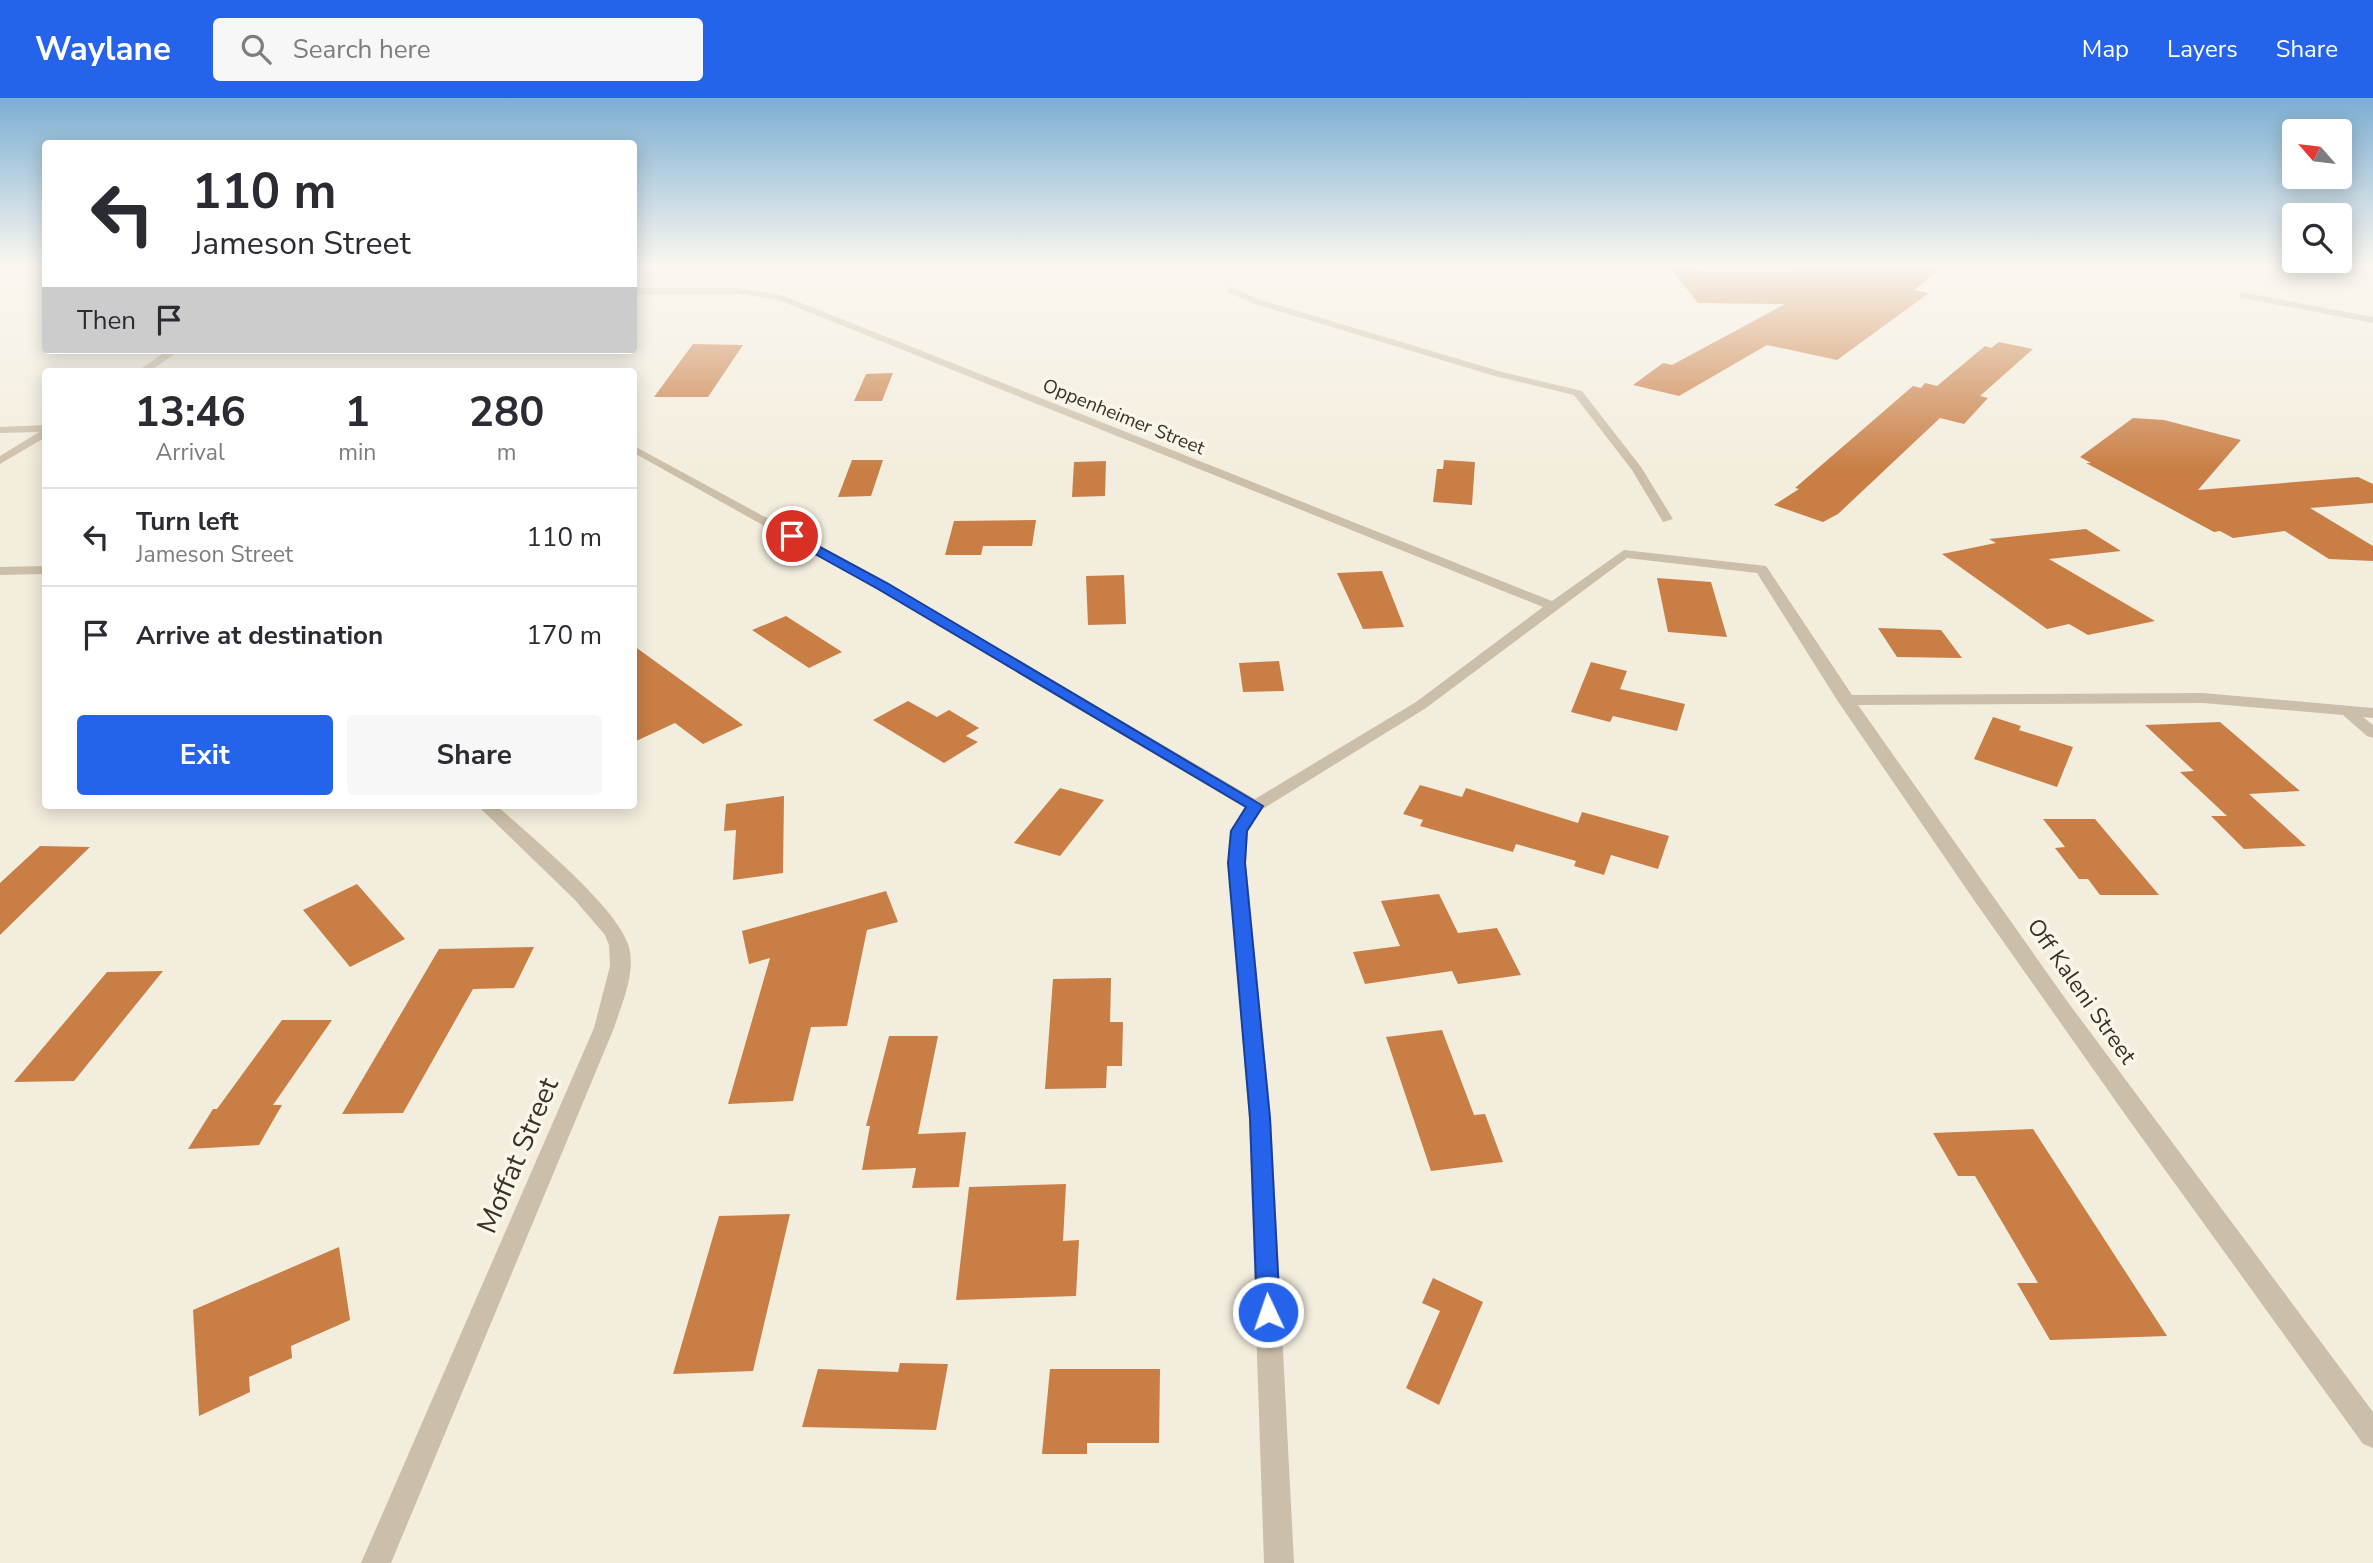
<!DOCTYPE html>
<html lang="en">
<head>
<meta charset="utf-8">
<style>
	:root { --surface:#fff; --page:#f7f7f7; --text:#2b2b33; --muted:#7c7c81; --line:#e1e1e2; --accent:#2563eb }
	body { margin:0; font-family:"Nunito Sans",sans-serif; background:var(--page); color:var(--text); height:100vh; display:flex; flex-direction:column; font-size:26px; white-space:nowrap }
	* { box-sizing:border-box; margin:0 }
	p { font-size:23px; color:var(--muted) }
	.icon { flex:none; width:38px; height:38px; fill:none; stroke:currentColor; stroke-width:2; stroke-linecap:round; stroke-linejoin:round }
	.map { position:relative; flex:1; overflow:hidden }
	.drawer { position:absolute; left:42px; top:270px; width:595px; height:441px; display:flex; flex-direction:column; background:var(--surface); border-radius:7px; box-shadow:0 4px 18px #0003 }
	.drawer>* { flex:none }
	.top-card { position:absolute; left:42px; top:42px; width:595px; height:214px; border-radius:7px; box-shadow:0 4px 18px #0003; background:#fff; color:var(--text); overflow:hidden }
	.needle { width:46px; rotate:298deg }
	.buttons { position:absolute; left:2282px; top:21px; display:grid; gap:14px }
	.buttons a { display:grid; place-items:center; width:70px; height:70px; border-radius:7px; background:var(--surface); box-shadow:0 4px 18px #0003; font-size:35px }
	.pin { position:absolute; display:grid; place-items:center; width:60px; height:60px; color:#fff; margin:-30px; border:4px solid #fff; border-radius:50%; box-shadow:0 2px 7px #0007 }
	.me { position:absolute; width:77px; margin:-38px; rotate:357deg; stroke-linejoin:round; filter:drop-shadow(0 0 5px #0008) }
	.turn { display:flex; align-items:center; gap:24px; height:147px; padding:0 35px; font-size:32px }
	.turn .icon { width:91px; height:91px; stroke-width:2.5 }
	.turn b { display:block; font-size:49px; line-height:60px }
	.then { display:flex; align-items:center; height:66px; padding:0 35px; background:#0003; gap:14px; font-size:26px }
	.eta { display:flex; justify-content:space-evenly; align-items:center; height:119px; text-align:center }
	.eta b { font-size:42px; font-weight:700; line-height:49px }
	.action { display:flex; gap:14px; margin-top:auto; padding:14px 35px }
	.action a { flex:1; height:80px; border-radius:7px; background:var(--accent); color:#fff; font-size:28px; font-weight:700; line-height:80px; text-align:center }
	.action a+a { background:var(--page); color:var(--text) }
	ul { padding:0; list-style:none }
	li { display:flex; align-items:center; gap:21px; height:98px; padding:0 35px; border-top:2px solid var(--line) }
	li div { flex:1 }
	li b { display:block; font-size:26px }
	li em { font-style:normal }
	header { display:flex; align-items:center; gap:42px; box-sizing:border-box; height:98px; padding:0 35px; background:var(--accent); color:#fff }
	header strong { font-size:33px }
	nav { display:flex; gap:38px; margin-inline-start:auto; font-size:24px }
	.search { width:490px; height:63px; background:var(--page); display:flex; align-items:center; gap:18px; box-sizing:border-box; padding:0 24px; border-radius:7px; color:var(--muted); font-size:26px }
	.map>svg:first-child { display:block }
	.building { fill:#c97e45 }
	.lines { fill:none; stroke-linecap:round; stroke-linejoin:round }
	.service { fill:#ccbfa9; fill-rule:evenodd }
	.minor { fill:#ccbfa9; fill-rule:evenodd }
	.route { fill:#2563eb; stroke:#184099; stroke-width:2 }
	.labels { text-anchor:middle; stroke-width:7; stroke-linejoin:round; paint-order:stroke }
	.far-street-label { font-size:19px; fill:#393129; stroke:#faf6ea }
	.street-label { font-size:23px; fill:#393129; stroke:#faf6ea }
	.near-street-label { font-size:28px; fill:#393129; stroke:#faf6ea }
</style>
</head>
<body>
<header>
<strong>Waylane</strong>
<div class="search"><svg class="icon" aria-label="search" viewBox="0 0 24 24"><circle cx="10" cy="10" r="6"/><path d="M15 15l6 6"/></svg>Search here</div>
<nav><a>Map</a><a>Layers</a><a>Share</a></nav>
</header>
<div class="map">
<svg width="2373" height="1465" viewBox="0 0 2373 1465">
	<rect width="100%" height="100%" fill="#f3eddd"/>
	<path class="building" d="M1668 167 1708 174H1795L1792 167H1944L1914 192 1929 195 1837 262 1767 247 1679 298 1633 287 1663 265 1672 267 1785 206 1698 205Z
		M1999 244 2033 251 1980 298 1988 300 1964 326 1940 320 1838 416 1823 424 1774 407 1799 391 1795 390 1913 288 1921 290 1925 285 1937 288 1985 248 1991 250Z
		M693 246 743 247 708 299H654Z
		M893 275 882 303H854L866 276Z
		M2133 320 2164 322 2241 342 2198 392 2358 379 2373 386V405L2310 410 2373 448V463L2329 461 2285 433 2233 440 2220 433 2214 434 2086 365H2091L2080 359Z
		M852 362H883L871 398 838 399Z
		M1444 362 1475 364 1472 407 1433 404 1437 371H1443Z
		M1106 363 1105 398 1072 399 1074 364Z
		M1036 422 1032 448H983L981 457H945L954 423Z
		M2086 431 2121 453 2049 461 2155 523 2088 537 2069 526 2047 531 1942 456 1996 445 1989 441Z
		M1382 473 1404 529 1363 531 1337 475Z
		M1124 477 1126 526 1088 527 1086 478Z
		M1657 480 1711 484 1727 539 1668 534Z
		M786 518 842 554 809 570 752 532Z
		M1878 530 1941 532 1962 560 1897 559Z
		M634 548 743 627 703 646 675 625 634 644Z
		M1279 563 1284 593 1243 594 1239 565Z
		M1591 564 1627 573 1620 591 1685 606 1677 633 1613 618 1610 624 1571 614Z
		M908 603 937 619 949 612 979 630 966 638 978 644 944 665 873 622Z
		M1993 619 2021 628 2019 632 2073 649 2057 689 1974 661Z
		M2220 624 2300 693 2249 696 2306 748 2244 751 2211 718H2227L2180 674 2194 673 2145 627Z
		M1420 687 1462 699 1466 690 1578 725 1582 714 1669 738 1658 771 1611 757 1604 777 1574 768 1576 763 1516 746 1513 754 1420 728 1423 722 1403 716Z
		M1060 690 1104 702 1060 758 1014 745Z
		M784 698 783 775 733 782 736 732 724 733 726 706Z
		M2043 721H2095L2159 797H2100L2088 781H2079L2055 750 2065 749Z
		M40 748 90 749 0 837V785Z
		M357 786 405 841 350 869 303 812Z
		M886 793 898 824 867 832 847 928 811 929 793 1003 728 1006 770 860 749 866 742 833Z
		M1439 796 1458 835 1497 830 1521 877 1458 886 1452 873 1365 886 1353 854 1400 848 1381 803Z
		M534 849 514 890 473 891 403 1015 342 1016 439 851Z
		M163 873 74 983 14 984 107 874Z
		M1111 880 1110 924H1123L1122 968H1107L1106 990 1045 991 1053 881Z
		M282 922H332L273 1007H282L259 1047 188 1051 213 1011H217Z
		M1442 932 1474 1017 1485 1016 1503 1064 1431 1073 1386 939Z
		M889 938H938L918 1036 966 1034 959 1089 912 1090 916 1070 862 1072 870 1028H866Z
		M2033 1031 2167 1238 2050 1242 2017 1185H2038L1975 1078H1958L1933 1035Z
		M1066 1086 1063 1143 1079 1142 1076 1198 956 1202 969 1089Z
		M790 1116 753 1273 673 1276 719 1118Z
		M339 1149 350 1222 291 1248 292 1260 249 1279 250 1294 199 1318 193 1212Z
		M1433 1180 1483 1204 1439 1307 1406 1290 1440 1213 1422 1205Z
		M900 1265 948 1266 936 1332 802 1329 818 1271 898 1274Z
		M1050 1271H1160L1159 1345H1087V1356H1042Z"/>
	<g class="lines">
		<path class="service" d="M2241 194 2373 219V225L2238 199Z"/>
		<path class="minor" d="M1230 189 1261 202 1502 274 1582 293 1641 369 1673 421 1663 424 1632 372 1574 297 1495 278 1255 206 1227 194Z
			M634 190H737L781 197 1552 503 1624 452 1766 468 1852 597 2203 595 2373 610V620L2363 619 2373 627V640L2367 638 2343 617 2203 605 1858 607 2067 903 2373 1314V1350L2363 1346 2129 1022 1976 805 1837 602 1757 475 1627 460 1426 610 1261 712 1248 733 1246 765 1271 1020 1294 1465H1264L1249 1020 1228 765 1230 733 1245 710 877 491 634 355V348L887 485 1255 701 1416 604 1543 509 776 201 737 196H634Z
			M168 252H180L150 273H138Z
			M46 327V339L0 366V358L39 334 0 335V329Z
			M46 468V476L0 477V469Z
			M477 707H496C529 737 615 807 628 846 637 873 622 905 614 930L391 1465H361L594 930 610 868 609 847 605 837 575 802Z"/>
	</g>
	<linearGradient id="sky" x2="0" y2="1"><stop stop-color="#7caed2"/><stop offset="0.45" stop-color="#faf7f0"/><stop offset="1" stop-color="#faf7f0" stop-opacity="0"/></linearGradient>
	<rect width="2373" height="372" fill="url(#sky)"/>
	<path class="route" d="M788 436H796L887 485 1263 708 1247 733 1245 765 1270 1020 1280 1214 1276 1222 1268 1225 1260 1222 1257 1214 1250 1020 1228 765 1231 733 1246 709 878 491 788 441Z"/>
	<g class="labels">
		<g class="far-street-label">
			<text transform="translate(1124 318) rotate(22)" y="7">Oppenheimer Street</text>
		</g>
		<g class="street-label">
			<text transform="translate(2082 893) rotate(55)" y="8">Off Kaleni Street</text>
		</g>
		<g class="near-street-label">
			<text transform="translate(517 1057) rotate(-67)" y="10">Moffat Street</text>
		</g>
	</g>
</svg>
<div class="buttons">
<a><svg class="needle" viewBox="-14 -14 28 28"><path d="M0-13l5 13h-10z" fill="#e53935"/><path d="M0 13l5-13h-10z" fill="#7c7c81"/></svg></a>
<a><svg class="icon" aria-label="search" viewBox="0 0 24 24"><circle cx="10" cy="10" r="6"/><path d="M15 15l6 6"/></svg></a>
</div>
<div class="pin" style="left:792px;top:438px;background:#d93025"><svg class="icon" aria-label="arrive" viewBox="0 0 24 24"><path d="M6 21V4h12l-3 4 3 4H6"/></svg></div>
<svg class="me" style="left:1268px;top:1214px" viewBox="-20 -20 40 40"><circle r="17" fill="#2563eb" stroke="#fff" stroke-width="3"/><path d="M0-11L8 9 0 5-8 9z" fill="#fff"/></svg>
<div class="top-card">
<div class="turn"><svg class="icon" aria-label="left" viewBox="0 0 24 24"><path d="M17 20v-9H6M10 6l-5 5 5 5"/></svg><div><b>110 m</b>Jameson Street</div></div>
<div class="then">Then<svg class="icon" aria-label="arrive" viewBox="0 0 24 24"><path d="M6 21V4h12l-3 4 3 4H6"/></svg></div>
</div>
<section class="drawer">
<div class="eta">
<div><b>13:46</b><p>Arrival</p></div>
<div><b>1</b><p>min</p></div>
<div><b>280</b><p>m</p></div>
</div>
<ul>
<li><svg class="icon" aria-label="left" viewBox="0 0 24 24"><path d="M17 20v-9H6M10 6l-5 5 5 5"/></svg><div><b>Turn left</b><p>Jameson Street</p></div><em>110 m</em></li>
<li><svg class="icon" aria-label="arrive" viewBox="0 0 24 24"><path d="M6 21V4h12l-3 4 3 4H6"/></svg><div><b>Arrive at destination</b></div><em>170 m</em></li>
</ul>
<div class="action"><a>Exit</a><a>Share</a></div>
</section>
</div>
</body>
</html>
